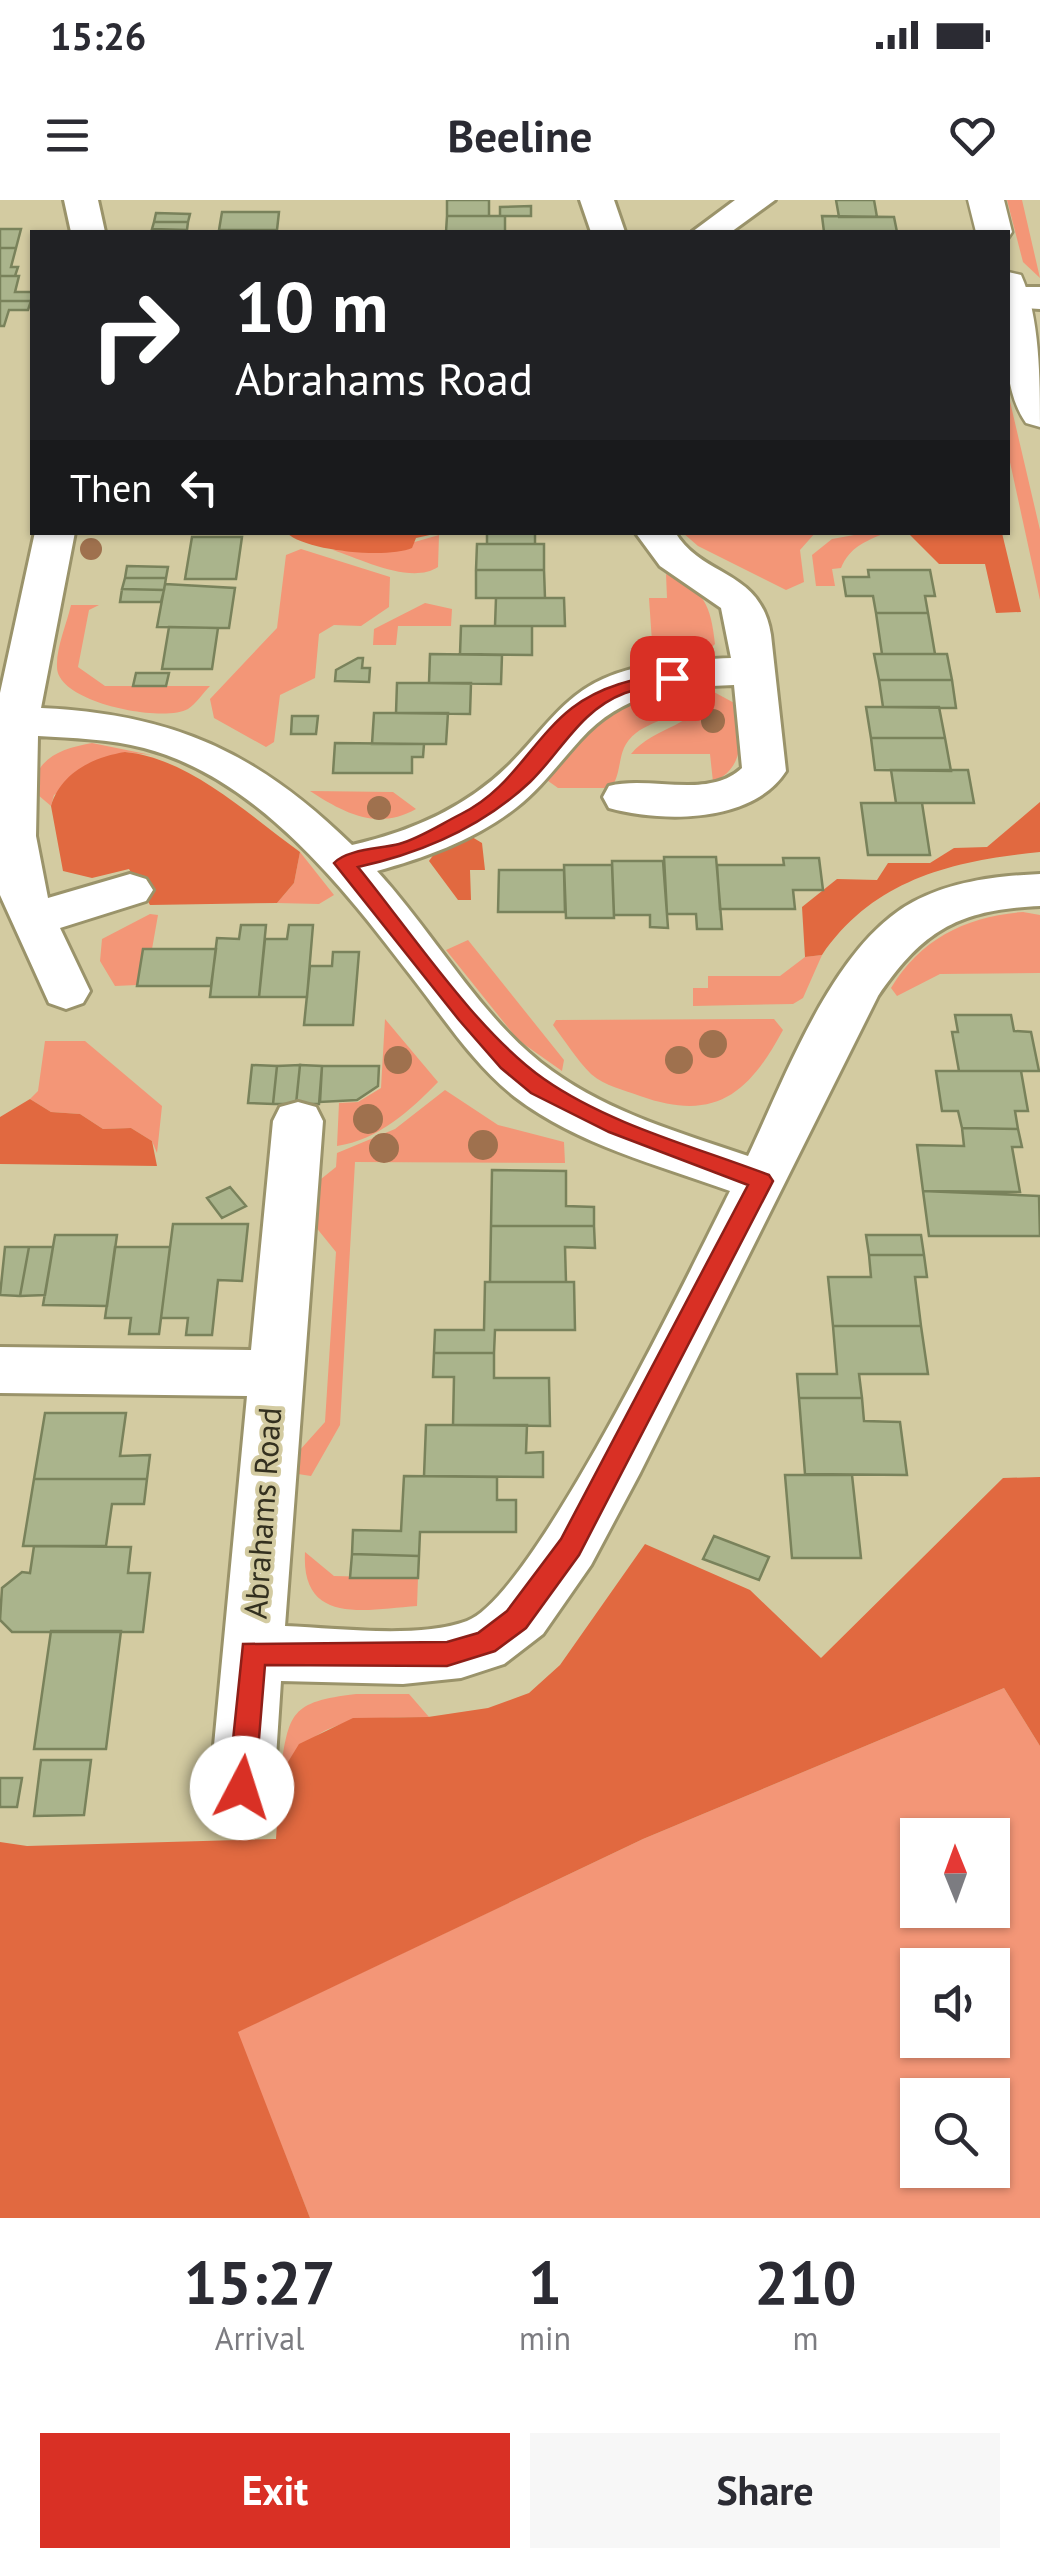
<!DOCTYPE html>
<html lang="en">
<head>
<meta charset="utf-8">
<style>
	:root { --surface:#fff; --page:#f7f7f7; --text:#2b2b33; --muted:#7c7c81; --accent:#d93025 }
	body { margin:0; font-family:"PT Sans",sans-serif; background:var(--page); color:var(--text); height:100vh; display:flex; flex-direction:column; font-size:38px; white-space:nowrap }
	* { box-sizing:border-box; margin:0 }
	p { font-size:32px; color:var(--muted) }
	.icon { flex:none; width:55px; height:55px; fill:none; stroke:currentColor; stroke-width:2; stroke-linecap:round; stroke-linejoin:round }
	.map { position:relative; height:2018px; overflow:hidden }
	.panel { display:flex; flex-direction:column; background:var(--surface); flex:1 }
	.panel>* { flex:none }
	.banner { position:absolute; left:30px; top:30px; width:980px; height:305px; border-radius:0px; box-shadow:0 2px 8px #0004; background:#202124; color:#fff; overflow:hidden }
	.needle { width:65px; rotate:359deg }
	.controls { position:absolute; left:900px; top:1618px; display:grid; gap:20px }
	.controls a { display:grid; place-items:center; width:110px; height:110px; border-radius:0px; background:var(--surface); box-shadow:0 2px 8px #0004; font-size:50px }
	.pin { position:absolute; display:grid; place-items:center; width:85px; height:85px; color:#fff; margin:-42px; border-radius:20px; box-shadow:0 5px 15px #0006 }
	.me { position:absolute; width:110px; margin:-55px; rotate:5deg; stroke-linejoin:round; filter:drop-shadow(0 0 8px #0008) }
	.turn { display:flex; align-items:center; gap:35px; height:210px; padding:0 40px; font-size:45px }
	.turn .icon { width:130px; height:130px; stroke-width:2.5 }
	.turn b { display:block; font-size:70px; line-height:85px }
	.then { display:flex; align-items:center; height:95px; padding:0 40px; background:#0003; gap:20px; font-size:38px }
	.eta { display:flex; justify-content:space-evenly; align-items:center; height:170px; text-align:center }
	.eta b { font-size:60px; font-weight:600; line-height:70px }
	.action { display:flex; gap:20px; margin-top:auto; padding:20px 40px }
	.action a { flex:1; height:115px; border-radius:0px; background:var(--accent); color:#fff; font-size:40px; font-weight:600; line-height:115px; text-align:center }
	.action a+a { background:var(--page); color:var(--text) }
	.status { display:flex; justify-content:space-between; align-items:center; height:70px; padding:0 50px; background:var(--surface); direction:ltr }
	.status svg { height:28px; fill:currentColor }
	header { display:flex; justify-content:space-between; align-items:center; height:130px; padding:0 40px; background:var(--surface); font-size:45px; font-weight:600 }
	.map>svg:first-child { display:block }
	.green { fill:#f39677; fill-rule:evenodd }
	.forest { fill:#e16940 }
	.building { fill:#aab48c; stroke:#79825b; stroke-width:2.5 }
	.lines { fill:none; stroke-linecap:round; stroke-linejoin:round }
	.street-casing { stroke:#9a936a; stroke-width:6 }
	.secondary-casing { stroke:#9a936a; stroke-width:5 }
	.street { fill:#fff; fill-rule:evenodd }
	.secondary { fill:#fff; fill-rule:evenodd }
	.tree { fill:#9f714e }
	.route { fill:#d93025; stroke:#8d1f18; stroke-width:2.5 }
	.labels { text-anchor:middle; stroke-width:8; stroke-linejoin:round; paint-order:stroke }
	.street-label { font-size:32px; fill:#33301f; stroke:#d3cba1 }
</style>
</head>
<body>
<div class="status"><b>15:26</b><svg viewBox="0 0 49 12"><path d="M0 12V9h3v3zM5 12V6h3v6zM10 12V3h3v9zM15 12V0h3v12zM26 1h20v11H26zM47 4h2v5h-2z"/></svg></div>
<header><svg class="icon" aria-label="menu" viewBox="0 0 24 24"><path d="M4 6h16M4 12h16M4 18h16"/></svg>Beeline<svg class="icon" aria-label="heart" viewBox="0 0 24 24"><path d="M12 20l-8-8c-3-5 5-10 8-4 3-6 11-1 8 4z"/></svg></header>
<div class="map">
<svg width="1040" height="2018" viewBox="0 0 1040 2018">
	<rect width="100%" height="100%" fill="#d3cba1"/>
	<path class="green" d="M1007 0H1022L1040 78 1023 62Z
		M1008 193 1040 330V400L1008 253Z
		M816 332 800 350 804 382 786 390 698 346 683 333Z
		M865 333H885C864 342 850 347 841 368L832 369 835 386H816L812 355 832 339Z
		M439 335 438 367C411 385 361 359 333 350L376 353Z
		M301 349 390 377 389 407 361 426 334 425 319 434 315 478 280 495 274 542 266 547 214 518 210 499 277 428 286 355Z
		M666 374C704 388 711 406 715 444L707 452 653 457 649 398H667Z
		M425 403 452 409 451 426H398L396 445H373L374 429Z
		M71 405H99L89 410 78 467 105 486H210C203 493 196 504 188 509 163 523 57 503 57 467 56 448 67 423 71 405Z
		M698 489C691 516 655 518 636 533 615 549 624 570 611 588H558L544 578 591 519 638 498Z
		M712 491 738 505C740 535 747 567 713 582L710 554H631C654 526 698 526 712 491Z
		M92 543 151 555 125 552 54 595 51 606 31 589C39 556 61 549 92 543Z
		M310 591 393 592 416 609C377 631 344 613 310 591Z
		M300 652 334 695 319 704 277 703 294 683Z
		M1023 712 1040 715V773L940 774 897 796 891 788C920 739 967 716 1023 712Z
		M150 714 158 715 152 749H143L137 785 115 786 100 761 102 739Z
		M468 740 564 860 562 871 518 840 446 750Z
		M822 755 803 798 793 804 693 806V788H708V776H780L805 757Z
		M385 819 438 882C411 910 378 940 337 946L339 903 358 902 381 888Z
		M774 819 783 830C749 893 716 923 640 896 624 890 605 886 591 874 577 860 565 841 553 825L556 820Z
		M45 841H85L162 906 157 953 152 941 131 928 103 929 80 914 51 912 30 899 38 891Z
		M445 890 498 925 564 942 565 963 355 962 340 1225 311 1276 298 1274 299 1251 325 1222 336 1052 315 1026 321 979 336 967 337 953 395 929Z
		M305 1352 334 1376 418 1378 417 1406C364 1410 301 1425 305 1352Z
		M1004 1488 1040 1546V2018H310L237 1832 643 1639ZM918 1635H992V1710H918ZM918 1765H992V1840H918ZM918 1895H992V1970H918Z
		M356 1494H409L429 1517C363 1518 318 1514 280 1575 289 1512 290 1502 356 1494Z"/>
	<path class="forest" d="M287 333 439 332V333L416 338 412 348C387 359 305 351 287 333Z
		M1002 333 1021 412 996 413 985 364H939L909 334Z
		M125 552C189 558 249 615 300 652L294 683 277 703 150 705 129 669 92 678 63 671 51 606C61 572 94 557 125 552Z
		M1040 602V652C952 661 874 679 822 755L805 757 802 707 837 679 877 680 888 663H930L954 648 987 647Z
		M472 637 482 643 485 670H470L471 700H458L429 661C439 645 454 639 472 637Z
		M30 899 51 912 80 914 103 929 131 928 152 941 157 966 0 964V917Z
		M1040 1277V1546L1004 1488 643 1639 238 1832 310 2018H0V1642L27 1646 276 1639 280 1575 299 1544 353 1518 428 1517 488 1508 529 1493 560 1465 645 1344 750 1390 821 1458 1003 1278Z"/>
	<path class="building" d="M447 0H489V16H447Z
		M836 0H874L877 17H839Z
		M531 6V16H500V7Z
		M222 12H279L277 30H219Z
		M156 13 190 14 188 22H154Z
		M447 16H505V32H446Z
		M822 16 894 17 897 32H824Z
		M154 22H188L187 30 152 29Z
		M0 29H21L16 48H0Z
		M0 48H16L11 67H18L15 76H0Z
		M0 76H19L15 92H32L31 101H0Z
		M0 101H31L28 110H9L4 126H0Z
		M487 332H535V344H487Z
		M192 337H242L236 379H185Z
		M477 344H544V370H476Z
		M127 366 168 367 166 378H125Z
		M476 370H544L545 398H476Z
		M868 370H930L935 396H925L928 413H876L873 396H846L843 377H869Z
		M125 378H166L164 390 122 389Z
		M165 384 235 388 229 428 157 427Z
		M122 389 164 390 161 402H120Z
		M496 398H564L565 426H495Z
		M876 413H928L935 454H882Z
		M461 426H532V455L460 454Z
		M169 427 218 428 212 469H162Z
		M430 454 502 455 501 484 429 483Z
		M874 454H947L952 480H879Z
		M358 458H363L362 468H370L369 482 335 481 336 470Z
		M136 473H169L166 486H133Z
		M879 480H952L956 508 883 507Z
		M397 483H471L470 514 396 513Z
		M866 507H939L945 538H871Z
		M374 513H448L446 544H372Z
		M292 516H318L316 534H291Z
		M871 538H945L951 571 875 570Z
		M335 543 424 544 423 557H412V573H333Z
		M891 570H968L974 603H896Z
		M861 603H922L930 655H868Z
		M664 657H716L722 729H697L696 714H667Z
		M783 658H819L823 690H793L795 709H720L717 665H784Z
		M612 661H663L668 728 650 727V715H614Z
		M564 665H612L614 718H566Z
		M499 670H564L565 712H498Z
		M241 725H266L259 797H210L217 738 239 739Z
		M289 725H313L307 797H259L265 739H287Z
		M143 749H216L211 786H137Z
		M333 752H359L353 825H304L310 766H332Z
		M955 815H1011L1014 831 1031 832 1039 871H959L952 832H958Z
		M252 865 277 866 273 904 248 903Z
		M300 865 322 866 319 904H296Z
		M300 865 296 904H273L277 866Z
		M322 866H379L378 886 357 900 320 902Z
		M936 871H1021L1028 911H1015L1018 929 962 928 958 911H942Z
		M962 928 1018 929 1022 947H1012L1020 992 923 991 917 945 964 946Z
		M492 970 566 971V1006L594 1007V1026H491Z
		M230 987 246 1006 222 1018 207 998Z
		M923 991 1039 996 1040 1036H929Z
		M173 1024H248L242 1081 218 1080 212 1135H186L188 1118H161Z
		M491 1026H594L595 1048 565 1047 566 1082H490Z
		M55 1035H117L107 1106 43 1105Z
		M866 1035H921L924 1055H869Z
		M5 1047H29L20 1096 0 1095Z
		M29 1047H53L45 1095 20 1096Z
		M115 1047H170L159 1134H129L131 1118H105Z
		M869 1055H924L927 1077H915L921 1126H833L828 1077H871Z
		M485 1082H574L575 1130H495L494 1153H434L435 1130H484Z
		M833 1126H921L928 1174H859L862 1198H799L797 1174H837Z
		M434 1153H494V1178H549L550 1226 453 1225 454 1177H433Z
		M799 1198H862L864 1221 900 1222 907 1275 805 1274Z
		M45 1213H126L120 1256 150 1255 147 1279H34Z
		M426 1225H527L526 1253 543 1252V1277L424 1276Z
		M785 1275H852L861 1358H792Z
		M404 1276 497 1277V1300H516V1332H420L419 1356 352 1354 353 1330 401 1331Z
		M34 1279H147L144 1304H112L106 1346H23Z
		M714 1336 769 1357 759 1380 703 1359Z
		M34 1346 131 1347 128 1373H150L143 1432H12L0 1420 2 1388 22 1372 30 1373Z
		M352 1354 419 1356 418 1378H350Z
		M51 1431H121L106 1549H34Z
		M41 1560H91L84 1615 34 1616Z
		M0 1578H22L17 1607H0Z"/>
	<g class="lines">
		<g class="street-casing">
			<path id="street" d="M64 0H98L105 32H71Z
				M580 0H614L625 32H591Z
				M735 0H775L731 32H692Z
				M1008 87H1040V109L1008 107Z
				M35 332H75L41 508C174 514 258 553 352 645 410 632 465 608 508 566 539 536 562 497 603 479 643 461 689 460 731 458L721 408 660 366 635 332H675C702 378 761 369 771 435L786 571C753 623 663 623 609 608L603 597 609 586C650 575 708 600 742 568L734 485C673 487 623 492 580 540 559 563 541 588 517 607 475 640 427 657 377 671 436 735 481 820 552 871 610 913 681 933 748 956 786 876 833 745 913 702 952 681 997 676 1040 674V706C959 710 924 729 878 796L640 1273 591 1365 543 1434 504 1464 461 1478 403 1484 281 1481 274 1588 264 1609 242 1618 220 1609 210 1588 247 1196 0 1193V1147L251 1150 273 921 280 907 298 902 316 907 323 921 285 1426C337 1428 418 1439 467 1421 533 1397 692 1067 730 991 658 965 578 945 515 897 473 864 444 818 411 776 343 687 258 578 144 548 109 539 73 538 38 536L36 636 48 698 130 674 146 679 153 690 146 701 60 728 90 791 83 803 66 809 49 803 0 695V493Z"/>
		</g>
		<g class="secondary-casing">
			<path id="secondary" d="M968 0H1004L1012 32 1008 38V32H976Z
				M1008 72 1021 75C1040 116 1040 180 1040 227L1026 223C999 185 1005 116 1008 72Z"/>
		</g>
		<use href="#street" class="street"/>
		<use href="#secondary" class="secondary"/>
	</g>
	<g class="tree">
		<circle cx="91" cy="349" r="11"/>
		<circle cx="713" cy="521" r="12"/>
		<circle cx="379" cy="608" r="12"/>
		<circle cx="713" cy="844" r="14"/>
		<circle cx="398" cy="860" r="14"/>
		<circle cx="679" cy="860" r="14"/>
		<circle cx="368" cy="919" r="15"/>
		<circle cx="483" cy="945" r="15"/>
		<circle cx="384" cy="948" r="15"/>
	</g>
	<path class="route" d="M672 472 681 478 678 482C661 486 641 487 625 493 580 510 562 551 530 582 481 628 422 653 358 667 411 732 477 832 544 879 610 925 696 947 769 975L773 981 579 1355 526 1428 495 1451 447 1466 265 1465 255 1588 251 1597 242 1601 232 1597 228 1588 243 1444 447 1442 478 1433 507 1411 561 1339 748 985 609 932 531 893 501 868 459 820 334 663C347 649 380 649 399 644 420 638 441 624 461 614 512 589 531 540 572 508 602 485 635 479 672 472Z"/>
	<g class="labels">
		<g class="street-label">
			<text transform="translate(263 1313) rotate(-86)" y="11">Abrahams Road</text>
		</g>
	</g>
</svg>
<div class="controls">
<a><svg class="needle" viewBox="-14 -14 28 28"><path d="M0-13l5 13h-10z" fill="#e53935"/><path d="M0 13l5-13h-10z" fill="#7c7c81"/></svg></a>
<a><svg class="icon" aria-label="sound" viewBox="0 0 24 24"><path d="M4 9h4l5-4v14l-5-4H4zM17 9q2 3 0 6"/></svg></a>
<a><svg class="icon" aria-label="search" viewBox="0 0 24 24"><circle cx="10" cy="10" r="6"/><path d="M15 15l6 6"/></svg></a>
</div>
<div class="pin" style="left:672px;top:478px;background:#d93025"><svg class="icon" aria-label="arrive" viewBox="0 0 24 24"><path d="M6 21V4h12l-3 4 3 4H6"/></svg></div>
<svg class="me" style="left:242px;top:1588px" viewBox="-20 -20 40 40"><circle r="19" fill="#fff"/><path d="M0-13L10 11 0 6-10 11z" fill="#d93025"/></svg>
<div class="banner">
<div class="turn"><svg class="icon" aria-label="right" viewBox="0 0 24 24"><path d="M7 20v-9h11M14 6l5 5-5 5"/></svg><div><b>10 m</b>Abrahams Road</div></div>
<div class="then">Then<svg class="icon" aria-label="left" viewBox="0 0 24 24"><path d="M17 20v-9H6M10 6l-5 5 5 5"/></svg></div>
</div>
</div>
<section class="panel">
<div class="eta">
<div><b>15:27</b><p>Arrival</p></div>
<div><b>1</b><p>min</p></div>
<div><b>210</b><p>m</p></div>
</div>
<div class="action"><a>Exit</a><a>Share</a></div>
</section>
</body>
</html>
